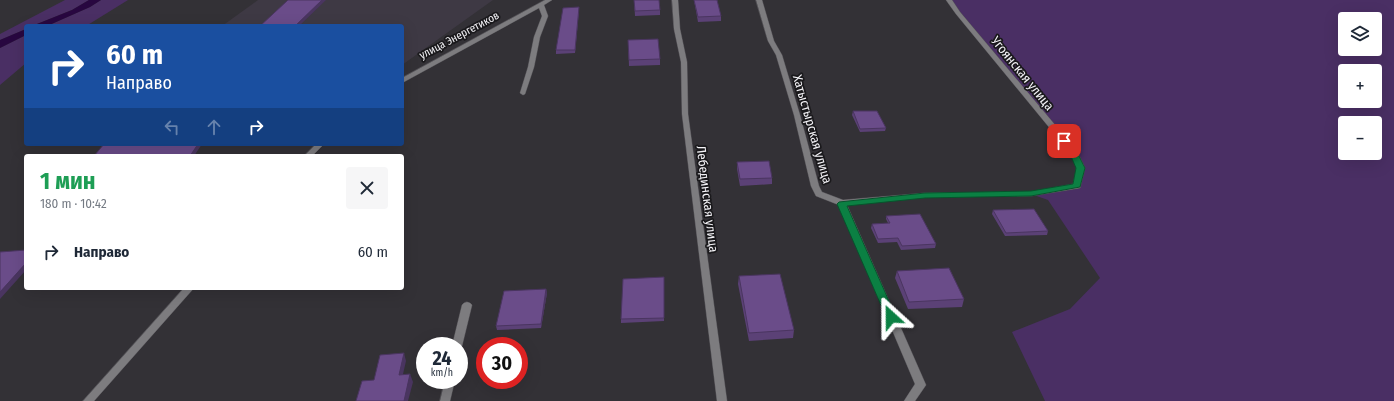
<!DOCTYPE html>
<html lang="ru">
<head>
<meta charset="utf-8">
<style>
	:root { --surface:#fff; --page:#f6f6f7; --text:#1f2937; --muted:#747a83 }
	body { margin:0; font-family:"Fira Sans Condensed",sans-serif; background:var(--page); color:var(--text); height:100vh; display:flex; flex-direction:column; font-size:15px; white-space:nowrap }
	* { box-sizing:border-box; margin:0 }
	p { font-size:13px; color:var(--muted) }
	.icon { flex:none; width:22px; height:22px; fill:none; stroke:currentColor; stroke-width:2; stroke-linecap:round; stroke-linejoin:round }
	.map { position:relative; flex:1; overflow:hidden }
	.sheet { position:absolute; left:24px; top:154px; width:380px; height:136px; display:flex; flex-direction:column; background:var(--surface); border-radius:4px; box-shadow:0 4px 16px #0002 }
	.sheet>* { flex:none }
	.guide { position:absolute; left:24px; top:24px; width:380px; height:122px; border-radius:4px; box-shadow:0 4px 16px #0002; background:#1a4fa0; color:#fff; overflow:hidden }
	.fabs { position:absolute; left:1338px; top:12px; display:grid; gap:8px }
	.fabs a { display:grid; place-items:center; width:44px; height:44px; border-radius:4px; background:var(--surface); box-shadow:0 4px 16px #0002; font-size:20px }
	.speed { position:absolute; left:416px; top:337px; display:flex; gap:8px; font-size:20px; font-weight:700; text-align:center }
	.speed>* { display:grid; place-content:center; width:52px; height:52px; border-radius:50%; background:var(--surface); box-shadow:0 4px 16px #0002; line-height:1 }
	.speed small { font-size:10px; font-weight:400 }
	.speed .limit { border:6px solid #d22; background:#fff; color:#111 }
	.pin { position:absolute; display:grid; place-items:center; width:34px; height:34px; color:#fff; margin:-17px; border-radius:8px; box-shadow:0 2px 6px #0006 }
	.me { position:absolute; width:44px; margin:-22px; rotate:336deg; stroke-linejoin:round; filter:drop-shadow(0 0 3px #0008) }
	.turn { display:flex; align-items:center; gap:14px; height:84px; padding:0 16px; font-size:18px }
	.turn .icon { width:52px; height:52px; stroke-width:2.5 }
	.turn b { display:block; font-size:28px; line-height:34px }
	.lanes { display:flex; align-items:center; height:38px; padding:0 16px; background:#0003; justify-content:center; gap:20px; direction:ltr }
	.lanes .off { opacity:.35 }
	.round { display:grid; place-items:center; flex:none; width:42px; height:42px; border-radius:4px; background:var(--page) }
	.summary { display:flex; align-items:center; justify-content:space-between; height:68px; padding:0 16px }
	h1 { font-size:24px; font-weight:700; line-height:30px; color:#1e9e55 }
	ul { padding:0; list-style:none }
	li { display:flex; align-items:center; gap:12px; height:60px; padding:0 16px }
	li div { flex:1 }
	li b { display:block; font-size:15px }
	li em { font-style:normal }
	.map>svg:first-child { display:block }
	.built { fill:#3e3944 }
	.green { fill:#4a2f64; fill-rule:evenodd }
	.water { fill:#280740 }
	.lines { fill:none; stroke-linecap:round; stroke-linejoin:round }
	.street-casing { stroke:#525055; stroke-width:1 }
	.street { fill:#7d7c7f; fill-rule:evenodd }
	.wall { fill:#5b4176 }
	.shaded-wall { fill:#4a3560 }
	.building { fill:#6a4c89; stroke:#4a3560 }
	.route { fill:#0b8043; stroke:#07532c }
	.labels { text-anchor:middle; stroke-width:3.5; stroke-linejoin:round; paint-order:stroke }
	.far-street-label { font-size:11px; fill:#f4f3f7; stroke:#1a191c }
	.street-label { font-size:13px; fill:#f4f3f7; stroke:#1a191c }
</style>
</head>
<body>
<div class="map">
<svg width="1394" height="401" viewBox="0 0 1394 401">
	<rect width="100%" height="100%" fill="#333136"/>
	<path class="built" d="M258 0H493L402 65V26H222Z"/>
	<path class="green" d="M65 0H89L72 10 32 26H26V29L0 40V34Z
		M101 0H128L86 26H47L90 7Z
		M950 0H1394V401H1045L1012 332 1070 309 1100 278 1048 200 1031 194 1076 186 1080 168 1074 153ZM1345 19H1375V49H1345ZM1345 71H1375V101H1345ZM1345 123H1375V153H1345Z
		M26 35V63L0 85V48Z"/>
	<path class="water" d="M89 0H101L90 7 47 26H32L72 10Z
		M26 29V35L0 48V40Z"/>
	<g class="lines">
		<g class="street-casing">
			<path id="street" d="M545 0H552L544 5 548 16 540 37 534 67 525 94 523 95 520 93 528 67 534 37 542 16 539 8 402 83V78Z
				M672 0H678L680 29 687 62 688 114 727 401H717L682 114 681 62 674 29Z
				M756 0H762L774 41 782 55 800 115 819 186 822 192 843 200 925 193 1031 192 1073 184 1077 168 1071 154 956 14 946 0H952L960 12 1077 151 1085 168 1080 188 1031 196 925 197 847 205 926 385 915 401H904L915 384 839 205 816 196 811 186 794 115 776 55 768 41Z
				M316 144H324L312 156H304Z
				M184 288H194L94 401H83Z
				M467 302 470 303 472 305 462 346 459 349V346H452L462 305 464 303Z
				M445 380H455L450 401H440Z"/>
		</g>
		<use href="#street" class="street"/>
	</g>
	<path class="wall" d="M634 0 660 10V15L635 16Z
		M694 0H717L721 16V21L698 22Z
		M579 10 575 53 556 54V50Z
		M628 40 660 59V65L629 66Z
		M853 111 886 128 885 131 860 132 852 115Z
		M737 162 772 178V184L740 186 737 169Z
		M993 210 1048 231 1047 235 1005 236 992 214Z
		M886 216 936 244 935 248 901 250 897 242 878 243 871 228 872 224 888 223 886 219Z
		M897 271 964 299 962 307 908 309 895 278Z
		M739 276 794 330 793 338 749 341 738 284Z
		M664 277V321L621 323V319Z
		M546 289 547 293 541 328 497 330 496 326Z"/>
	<path class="shaded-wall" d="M322 0H326L299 26H295Z
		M579 7V10L575 53V50Z
		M198 144H202L194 156H190Z
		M26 263V270L0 299V292Z
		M546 289 547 293 541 328V324Z
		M404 353 406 361 401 383 399 375Z
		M410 374 413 382 408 401H404Z"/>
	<path class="building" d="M288 0H322L295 26H260Z
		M634 0H659L660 10 635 11Z
		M694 0H717L721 16 698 17Z
		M579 7 575 50H556L563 8Z
		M658 39 660 59 629 60 628 40Z
		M853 111H877L886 128 860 129Z
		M104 144H198L190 156H94Z
		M769 161 772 178 740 179 737 162Z
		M1034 209 1048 231 1006 233 993 210Z
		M920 214 936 244 902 246 898 238 878 239 872 224 890 223 886 216Z
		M26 250V263L0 292V252Z
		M949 268 964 299 909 302 897 271Z
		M780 274 794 330 749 333 739 276Z
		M664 277V318L621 319 623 279Z
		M546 289 541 324 496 326 504 291Z
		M404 353 399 375 410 374 404 401H356L362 381 374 380 380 355Z"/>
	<path class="route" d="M1064 139C1074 142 1080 159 1085 168L1080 187 1031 196 925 198 847 206 896 317 894 319H887L837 204 839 202 925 193 1031 191 1073 184 1076 168 1070 154 1060 141Z"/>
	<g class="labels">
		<g class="far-street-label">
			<text transform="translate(459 35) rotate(-28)" y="4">улица Энергетиков</text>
		</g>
		<g class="street-label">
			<text transform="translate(1023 73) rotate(51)" y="5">Угоянская улица</text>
			<text transform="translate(813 129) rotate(74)" y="5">Хатыстырская улица</text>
			<text transform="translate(708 199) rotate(83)" y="5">Лебединская улица</text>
		</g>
	</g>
</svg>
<div class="fabs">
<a><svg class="icon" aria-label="layers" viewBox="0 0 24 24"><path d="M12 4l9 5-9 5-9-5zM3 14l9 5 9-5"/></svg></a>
<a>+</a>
<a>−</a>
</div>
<div class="speed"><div>24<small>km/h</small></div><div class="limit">30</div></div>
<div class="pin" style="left:1064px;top:141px;background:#d93025"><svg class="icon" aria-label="arrive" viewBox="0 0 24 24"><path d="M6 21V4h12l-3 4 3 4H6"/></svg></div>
<svg class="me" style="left:891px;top:317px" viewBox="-20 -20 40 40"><path d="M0-17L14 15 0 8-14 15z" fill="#0b8043" stroke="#fff" stroke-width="4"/></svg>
<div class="guide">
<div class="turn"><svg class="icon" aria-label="right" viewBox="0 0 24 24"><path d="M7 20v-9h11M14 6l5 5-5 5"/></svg><div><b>60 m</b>Направо</div></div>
<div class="lanes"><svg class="icon off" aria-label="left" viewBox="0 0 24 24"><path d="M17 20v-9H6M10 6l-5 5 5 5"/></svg><svg class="icon off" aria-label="ahead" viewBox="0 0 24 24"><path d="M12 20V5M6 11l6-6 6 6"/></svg><svg class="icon" aria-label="right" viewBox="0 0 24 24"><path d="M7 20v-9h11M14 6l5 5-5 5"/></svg></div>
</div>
<section class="sheet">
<div class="summary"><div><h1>1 мин</h1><p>180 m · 10:42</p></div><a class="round"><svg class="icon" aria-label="close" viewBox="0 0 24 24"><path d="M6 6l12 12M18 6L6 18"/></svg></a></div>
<ul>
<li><svg class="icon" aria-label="right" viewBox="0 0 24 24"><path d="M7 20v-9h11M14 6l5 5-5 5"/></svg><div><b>Направо</b></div><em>60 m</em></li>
</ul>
</section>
</div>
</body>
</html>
